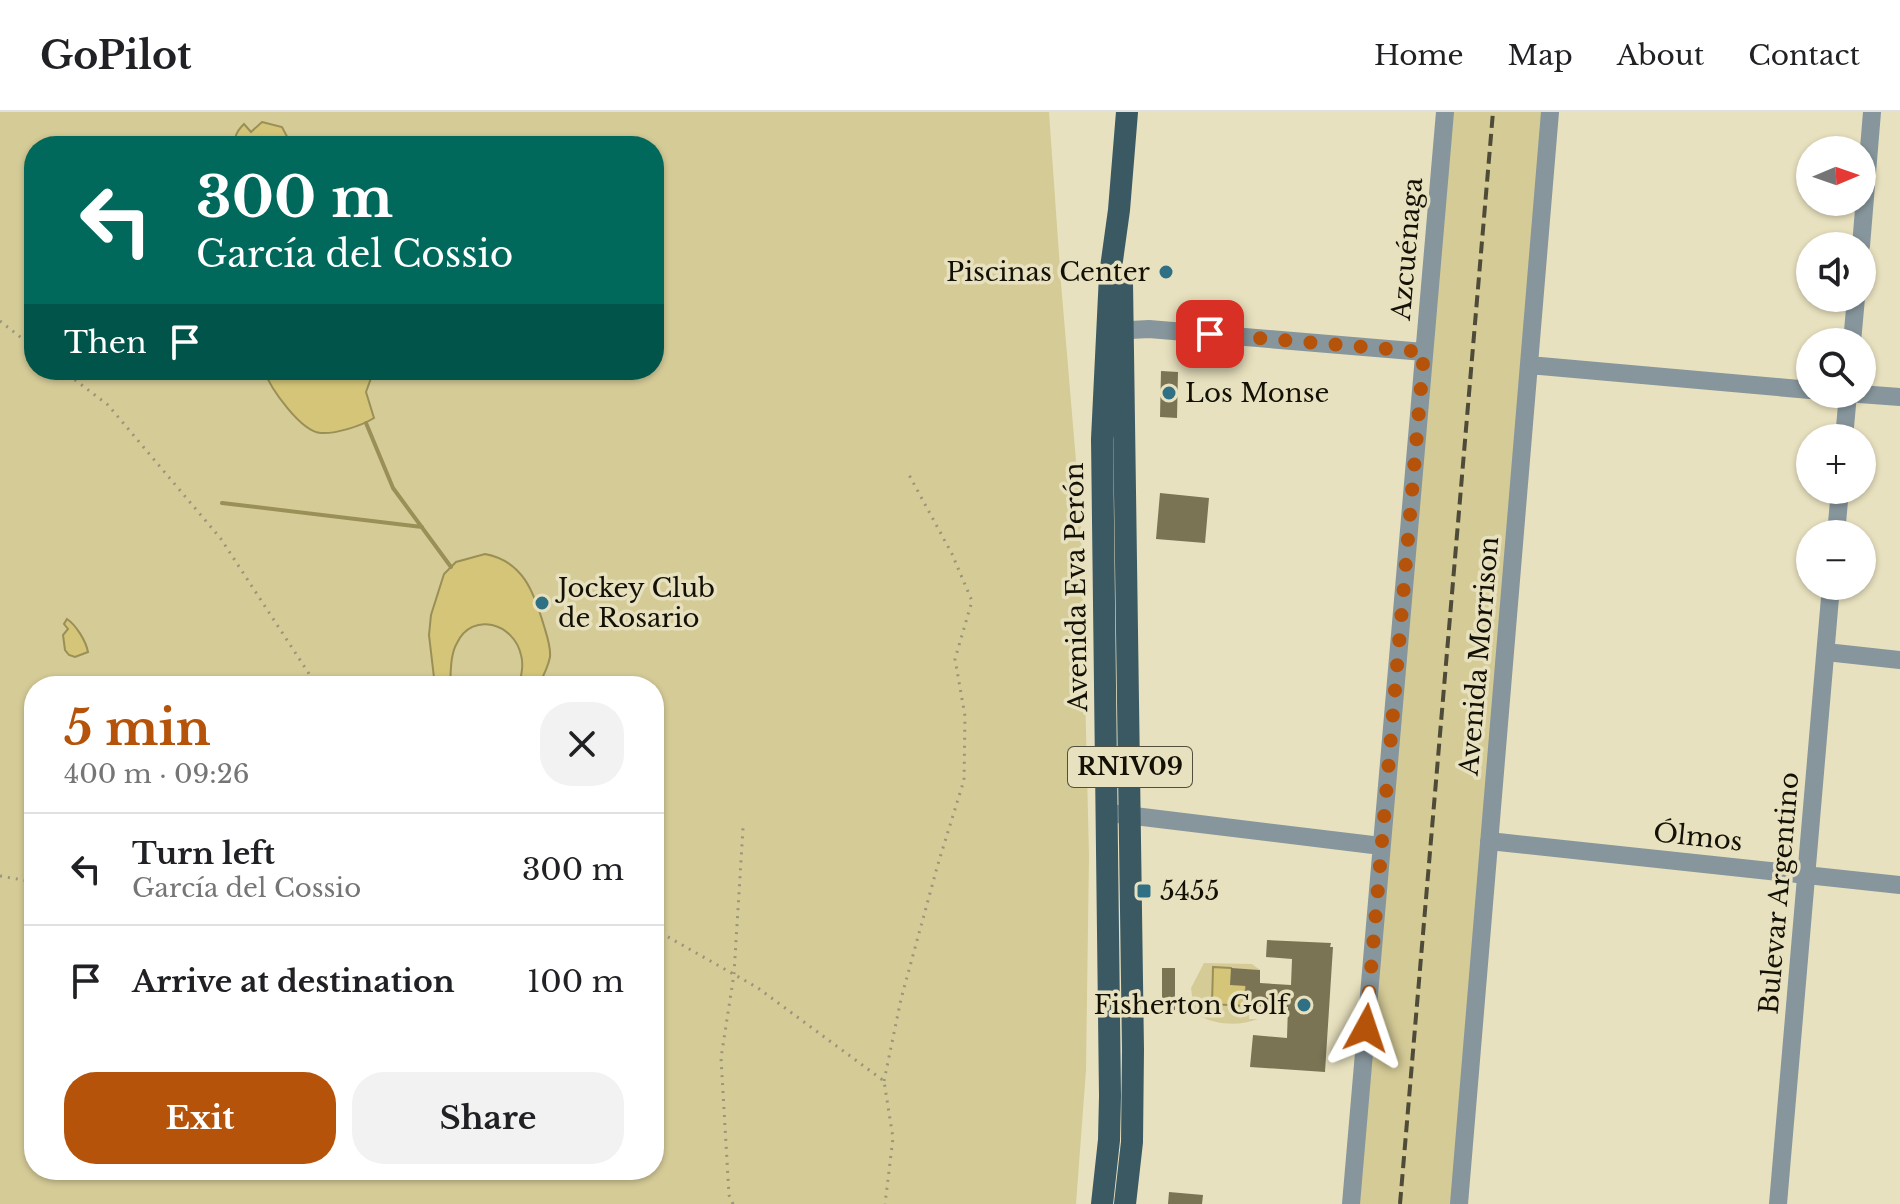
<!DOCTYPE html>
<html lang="en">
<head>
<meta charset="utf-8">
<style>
	:root { --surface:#fff; --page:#f2f2f2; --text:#202124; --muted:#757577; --line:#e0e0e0; --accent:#b45309 }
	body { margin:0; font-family:"Libre Baskerville",serif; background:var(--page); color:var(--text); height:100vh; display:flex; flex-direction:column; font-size:30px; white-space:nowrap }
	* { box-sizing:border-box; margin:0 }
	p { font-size:26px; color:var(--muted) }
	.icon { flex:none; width:44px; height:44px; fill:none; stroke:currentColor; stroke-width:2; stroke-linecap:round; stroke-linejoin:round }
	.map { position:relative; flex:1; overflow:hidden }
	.panel { position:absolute; left:24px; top:564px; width:640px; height:504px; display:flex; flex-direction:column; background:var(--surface); border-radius:32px; box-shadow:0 2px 6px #0004 }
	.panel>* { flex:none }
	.banner { position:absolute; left:24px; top:24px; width:640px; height:244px; border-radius:32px; box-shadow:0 2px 6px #0004; background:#00695c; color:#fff; overflow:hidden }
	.needle { width:52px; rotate:88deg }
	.controls { position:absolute; left:1796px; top:24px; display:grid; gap:16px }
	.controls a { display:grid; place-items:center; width:80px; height:80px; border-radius:50%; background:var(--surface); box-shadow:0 2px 6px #0004; font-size:40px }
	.pin { position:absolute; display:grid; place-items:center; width:68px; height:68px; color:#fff; margin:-34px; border-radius:16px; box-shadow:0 4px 12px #0006 }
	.me { position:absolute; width:88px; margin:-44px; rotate:5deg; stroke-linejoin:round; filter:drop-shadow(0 0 6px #0008) }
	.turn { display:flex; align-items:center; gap:28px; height:168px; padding:0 40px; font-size:36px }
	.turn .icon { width:104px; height:104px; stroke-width:2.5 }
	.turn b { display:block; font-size:56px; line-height:68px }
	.then { display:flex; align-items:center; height:76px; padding:0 40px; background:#0003; gap:16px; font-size:30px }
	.round { display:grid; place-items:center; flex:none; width:84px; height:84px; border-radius:32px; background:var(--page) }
	.head { display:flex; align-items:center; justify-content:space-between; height:136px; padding:0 40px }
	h1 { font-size:48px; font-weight:700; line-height:60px; color:var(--accent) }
	.primary-button { display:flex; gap:16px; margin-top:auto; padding:16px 40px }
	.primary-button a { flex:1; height:92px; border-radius:32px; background:var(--accent); color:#fff; font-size:32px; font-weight:700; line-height:92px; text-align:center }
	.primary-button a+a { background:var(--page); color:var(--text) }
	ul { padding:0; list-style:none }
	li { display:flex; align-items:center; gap:24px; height:112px; padding:0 40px; border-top:2px solid var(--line) }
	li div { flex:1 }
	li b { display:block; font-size:30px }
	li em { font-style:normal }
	header { display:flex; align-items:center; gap:48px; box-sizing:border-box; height:112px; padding:0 40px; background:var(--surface); border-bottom:2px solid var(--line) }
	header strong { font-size:38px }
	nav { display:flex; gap:44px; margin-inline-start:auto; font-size:28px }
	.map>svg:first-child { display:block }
	.green { fill:#d5cb97; fill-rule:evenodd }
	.water { fill:#d4c578; stroke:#9a8f56; stroke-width:2 }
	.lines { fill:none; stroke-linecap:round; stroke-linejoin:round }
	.stream { stroke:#9a8f56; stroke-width:4 }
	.building { fill:#7a7455 }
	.path { stroke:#9a947b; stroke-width:3; stroke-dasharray:2 6; stroke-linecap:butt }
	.minor { stroke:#86969c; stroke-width:18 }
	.major { stroke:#3b5963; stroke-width:22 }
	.rail { stroke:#4f4b39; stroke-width:4; stroke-dasharray:12 6; stroke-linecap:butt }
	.route { stroke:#b45309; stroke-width:14; stroke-dasharray:0 25.2 }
	.poi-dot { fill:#307084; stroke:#e8e1bf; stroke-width:3 }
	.labels { text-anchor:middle; stroke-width:7; stroke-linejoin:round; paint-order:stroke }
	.shield { fill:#e8e1bf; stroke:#534f3d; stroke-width:2 }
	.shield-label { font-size:24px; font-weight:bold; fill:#131105 }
	.street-label { font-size:26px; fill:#131105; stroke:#e8e1bf }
	.poi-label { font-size:26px; fill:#131105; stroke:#e8e1bf; text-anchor:start }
</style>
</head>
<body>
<header>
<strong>GoPilot</strong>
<nav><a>Home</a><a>Map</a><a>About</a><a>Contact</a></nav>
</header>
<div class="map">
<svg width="1900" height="1092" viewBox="0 0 1900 1092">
	<rect width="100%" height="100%" fill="#e8e1bf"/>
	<path class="green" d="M0 0H1049L1061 171 1081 408 1089 744 1086 958 1076 1092H0ZM34 34H654V258H34ZM34 574H654V1058H34Z
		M1445 0H1550L1459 1092H1351Z
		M1204 851 1252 852 1260 858 1213 856 1212 892 1250 894 1249 907H1258C1238 915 1211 913 1194 900L1191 876Z"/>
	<path class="water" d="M262 10 282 15 292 34H237C233 25 237 19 244 12L251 20Z
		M264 258H374L366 280 374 306C361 314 336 322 321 321 301 320 270 276 264 258Z
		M485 442C523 449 534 480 544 514 547 524 551 535 550 545 548 555 543 565 538 574H519C521 564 524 553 521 543 514 511 472 499 457 531 450 543 451 560 450 574H435L429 523 431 503 444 462 456 450Z
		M67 507C76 513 86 529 88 540L75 545 69 543 65 538 63 523 68 517 64 512Z
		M1213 855 1231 856 1246 874 1245 894 1212 892Z"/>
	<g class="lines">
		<path class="stream" d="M366 311 393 376 451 455
			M222 391 422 415"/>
	</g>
	<path class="building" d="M1161 259 1178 260 1177 306 1160 305Z
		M1160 381 1209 386 1205 431 1156 427Z
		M1267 828 1331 831 1330 835H1333L1325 960 1250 955 1253 923 1287 926 1288 895 1245 894 1246 874 1230 873 1231 856 1260 858V871L1291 873 1292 847 1266 845Z
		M1162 856H1175V901H1162Z
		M1169 1080 1203 1083 1202 1092H1168Z"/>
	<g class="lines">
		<path class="path" d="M0 209 34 236
			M62 258 108 293 221 427 317 574
			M379 574 431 570 484 574
			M0 764 34 770
			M654 817 758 876 884 969 893 1026 885 1092
			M884 969 901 887 938 752 964 668 965 604 955 547 972 489 952 442 908 361
			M733 1092 729 1083 721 946 734 862 743 716"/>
		<path class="minor" d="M1861 134 1872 0
			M1112 219 1149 217 1424 240
			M1852 230 1856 186
			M1529 253 1810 278
			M1859 282 1900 285
			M1844 326 1848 282
			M1836 422 1840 378
			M1826 540 1900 548
			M1118 702 1381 734
			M1489 729 1900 773
			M1351 1092 1445 0
			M1459 1092 1550 0
			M1778 1092 1831 474"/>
		<path class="major" d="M1122 170 1133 938 1132 1030 1125 1092
			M1102 1092 1109 1028 1110 984 1102 327 1110 163 1119 98 1127 0"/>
		<path class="rail" d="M1400 1092 1493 0"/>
	</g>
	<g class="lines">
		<path class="route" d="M1210 222 1424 240 1366 916"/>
	</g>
	<g class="poi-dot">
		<circle cx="1166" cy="160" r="8"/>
		<circle cx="1169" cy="281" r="8"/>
		<circle cx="542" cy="491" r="8"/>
		<rect x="1136" y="771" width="16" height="16" rx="4"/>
		<circle cx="1304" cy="893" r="8"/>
	</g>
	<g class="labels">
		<rect class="shield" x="1068" y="635" width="124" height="40" rx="6"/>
		<g class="shield-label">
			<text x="1130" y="663">RN1V09</text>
		</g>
		<g class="street-label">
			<text transform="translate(1407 137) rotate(-85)" y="9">Azcuénaga</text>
			<text transform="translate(1076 475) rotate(-91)" y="9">Avenida Eva Perón</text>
			<text transform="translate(1479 544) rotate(-85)" y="9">Avenida Morrison</text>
			<text transform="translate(1698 725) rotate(6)" y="9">Ólmos</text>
			<text transform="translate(1779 781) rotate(-85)" y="9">Bulevar Argentino</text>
		</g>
		<g class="poi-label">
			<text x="1150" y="169" text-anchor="end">Piscinas Center</text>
			<text x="1185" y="290">Los Monse</text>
			<text x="558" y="485">Jockey Club<tspan x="558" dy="30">de Rosario</tspan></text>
			<text x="1160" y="788">5455</text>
			<text x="1288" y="902" text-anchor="end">Fisherton Golf</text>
		</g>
	</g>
</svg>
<div class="controls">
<a><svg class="needle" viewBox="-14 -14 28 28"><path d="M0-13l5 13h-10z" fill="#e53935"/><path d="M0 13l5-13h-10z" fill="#757577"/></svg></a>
<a><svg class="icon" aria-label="sound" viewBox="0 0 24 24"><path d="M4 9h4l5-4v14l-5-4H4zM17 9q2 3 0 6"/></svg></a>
<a><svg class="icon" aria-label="search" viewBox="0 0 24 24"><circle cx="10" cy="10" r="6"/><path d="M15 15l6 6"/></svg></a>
<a>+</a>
<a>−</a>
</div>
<div class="pin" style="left:1210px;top:222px;background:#d93025"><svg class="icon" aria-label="arrive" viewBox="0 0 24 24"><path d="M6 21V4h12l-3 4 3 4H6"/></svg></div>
<svg class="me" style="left:1366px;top:916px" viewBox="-20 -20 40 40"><path d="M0-17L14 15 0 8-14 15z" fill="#b45309" stroke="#fff" stroke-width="4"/></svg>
<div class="banner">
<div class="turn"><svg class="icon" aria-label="left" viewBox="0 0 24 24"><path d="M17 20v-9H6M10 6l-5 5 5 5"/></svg><div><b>300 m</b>García del Cossio</div></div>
<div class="then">Then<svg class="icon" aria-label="arrive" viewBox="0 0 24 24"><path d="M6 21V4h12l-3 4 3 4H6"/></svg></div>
</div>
<section class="panel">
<div class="head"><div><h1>5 min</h1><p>400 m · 09:26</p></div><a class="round"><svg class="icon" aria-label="close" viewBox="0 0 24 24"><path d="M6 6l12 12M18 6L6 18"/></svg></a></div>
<ul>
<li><svg class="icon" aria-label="left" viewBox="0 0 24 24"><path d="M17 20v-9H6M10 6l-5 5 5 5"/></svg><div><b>Turn left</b><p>García del Cossio</p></div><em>300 m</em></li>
<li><svg class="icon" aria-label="arrive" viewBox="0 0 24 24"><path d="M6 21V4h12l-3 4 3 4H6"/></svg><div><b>Arrive at destination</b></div><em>100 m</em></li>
</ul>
<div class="primary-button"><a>Exit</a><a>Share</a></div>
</section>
</div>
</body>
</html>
